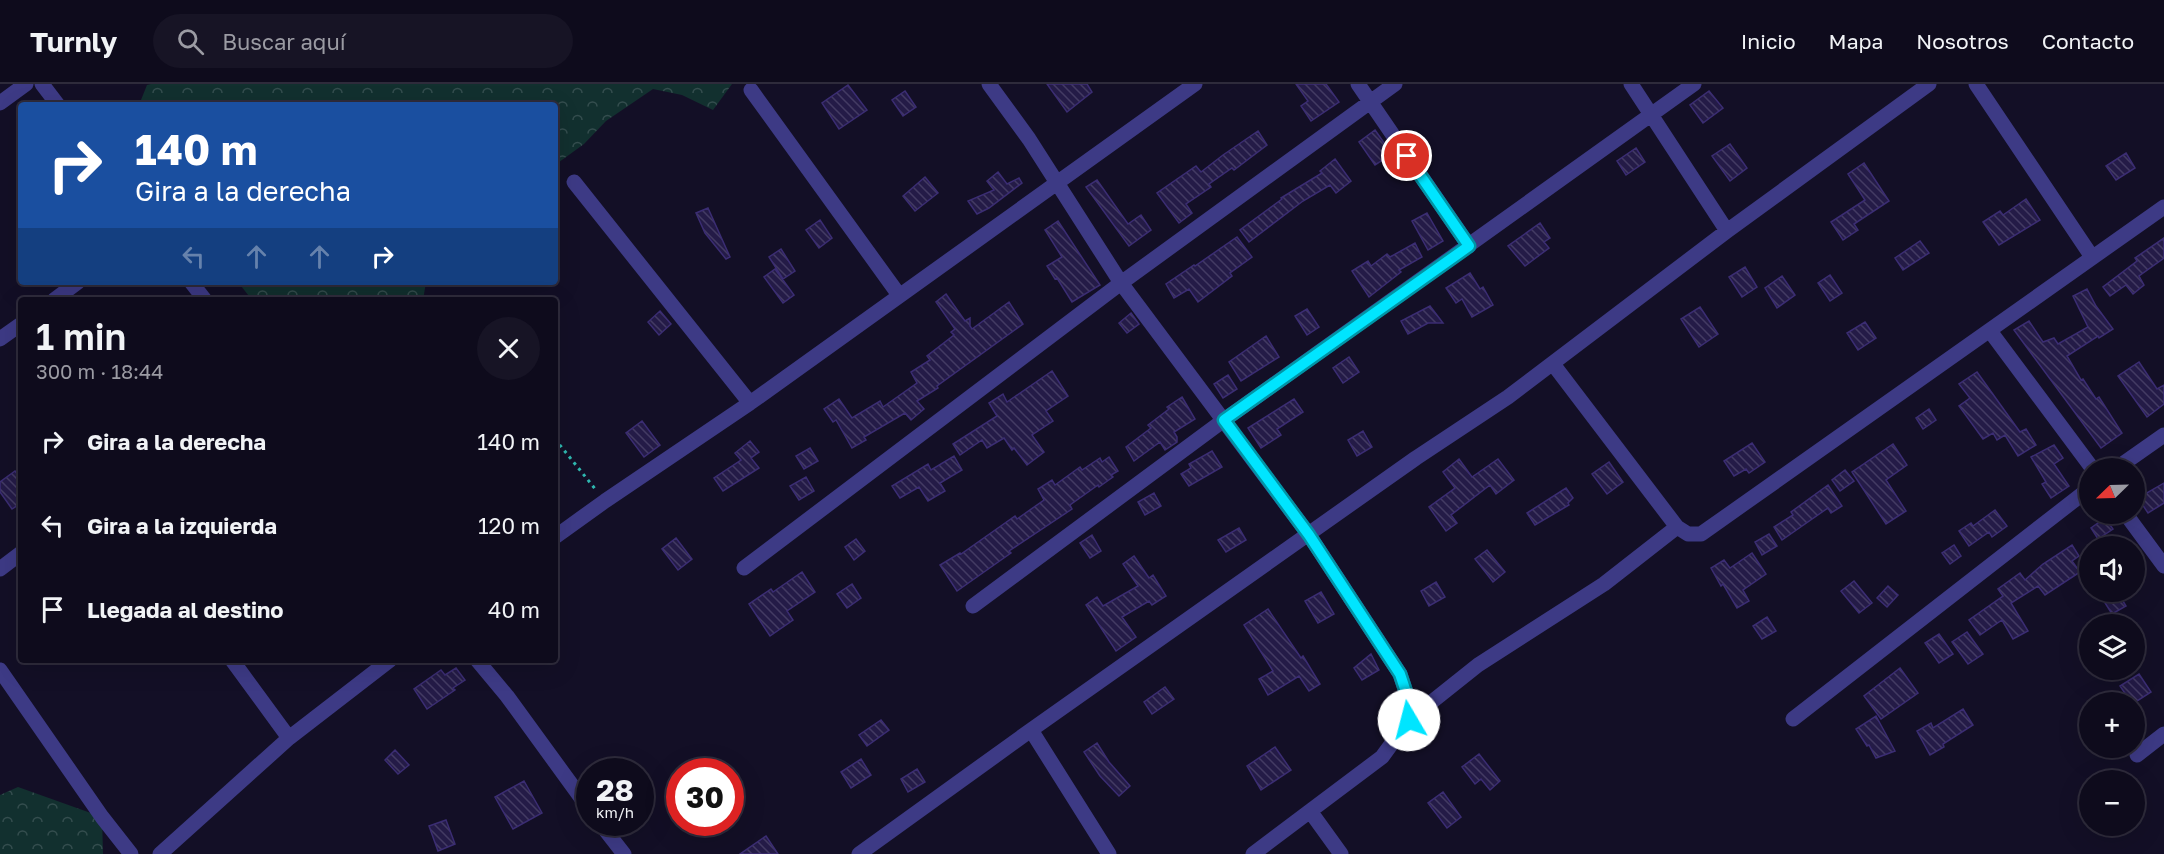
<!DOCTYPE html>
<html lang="es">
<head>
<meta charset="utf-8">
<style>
	:root { --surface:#0e0b1c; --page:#171425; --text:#f1f3f6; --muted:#9b9ba3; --line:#2e2b3b }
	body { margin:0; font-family:"Golos Text",sans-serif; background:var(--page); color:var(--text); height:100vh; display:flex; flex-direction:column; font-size:22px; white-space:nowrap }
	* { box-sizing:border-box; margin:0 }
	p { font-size:20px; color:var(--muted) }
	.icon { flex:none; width:33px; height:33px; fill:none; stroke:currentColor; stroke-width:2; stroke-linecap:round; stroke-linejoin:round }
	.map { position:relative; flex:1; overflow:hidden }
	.details { position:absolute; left:18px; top:213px; width:540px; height:366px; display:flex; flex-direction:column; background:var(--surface); border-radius:6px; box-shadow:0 6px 24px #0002,0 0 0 2px var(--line) }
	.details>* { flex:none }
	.guide { position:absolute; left:18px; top:18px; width:540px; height:183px; border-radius:6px; box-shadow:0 6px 24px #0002,0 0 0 2px var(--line); background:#1a4fa0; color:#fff; overflow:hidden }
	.needle { width:39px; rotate:247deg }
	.fabs { position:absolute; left:2079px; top:374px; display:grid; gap:12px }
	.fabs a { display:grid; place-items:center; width:66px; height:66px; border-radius:50%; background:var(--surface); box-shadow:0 6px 24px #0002,0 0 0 2px var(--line); font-size:30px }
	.speed { position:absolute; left:576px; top:674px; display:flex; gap:12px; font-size:30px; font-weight:700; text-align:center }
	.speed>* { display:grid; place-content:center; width:78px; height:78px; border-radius:50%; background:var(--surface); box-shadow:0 6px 24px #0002,0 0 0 2px var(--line); line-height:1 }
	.speed small { font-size:15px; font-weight:400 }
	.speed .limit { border:9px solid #d22; background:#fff; color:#111 }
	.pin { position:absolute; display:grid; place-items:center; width:51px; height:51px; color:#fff; margin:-26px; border:3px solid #fff; border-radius:50%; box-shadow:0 2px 6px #0007 }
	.me { position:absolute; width:66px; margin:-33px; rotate:352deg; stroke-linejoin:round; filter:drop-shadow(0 0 4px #0008) }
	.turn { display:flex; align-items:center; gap:21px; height:126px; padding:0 18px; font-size:27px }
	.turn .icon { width:78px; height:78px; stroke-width:2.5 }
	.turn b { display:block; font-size:42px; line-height:51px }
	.lanes { display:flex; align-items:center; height:57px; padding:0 18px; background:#0003; justify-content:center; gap:30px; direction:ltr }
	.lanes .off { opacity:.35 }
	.round { display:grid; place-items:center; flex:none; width:63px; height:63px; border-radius:32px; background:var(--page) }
	.summary { display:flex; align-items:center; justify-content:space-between; height:102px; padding:0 18px }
	h1 { font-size:36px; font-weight:600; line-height:45px }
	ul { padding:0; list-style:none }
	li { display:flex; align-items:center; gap:18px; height:84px; padding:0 18px }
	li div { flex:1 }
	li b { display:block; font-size:22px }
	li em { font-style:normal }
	header { display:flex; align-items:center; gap:36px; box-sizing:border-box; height:84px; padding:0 30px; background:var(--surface); border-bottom:2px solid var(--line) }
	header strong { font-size:28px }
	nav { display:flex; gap:33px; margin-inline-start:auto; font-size:21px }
	.search { width:420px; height:54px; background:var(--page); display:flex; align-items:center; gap:15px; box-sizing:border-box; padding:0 21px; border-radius:33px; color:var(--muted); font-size:22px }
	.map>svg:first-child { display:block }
	.forest { fill:url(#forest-crowns) }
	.building { fill:url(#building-back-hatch); stroke:#3b2d73; stroke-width:1.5 }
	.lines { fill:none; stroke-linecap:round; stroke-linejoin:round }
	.path { stroke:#2fb8b0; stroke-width:3; stroke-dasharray:3 4.5; stroke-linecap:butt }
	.minor { stroke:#3d3a85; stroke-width:15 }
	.route-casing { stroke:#0095a6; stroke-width:15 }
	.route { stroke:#00e5ff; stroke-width:10 }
</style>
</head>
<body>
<header>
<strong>Turnly</strong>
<div class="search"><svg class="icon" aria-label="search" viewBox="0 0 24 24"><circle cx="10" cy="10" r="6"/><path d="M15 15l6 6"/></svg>Buscar aquí</div>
<nav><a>Inicio</a><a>Mapa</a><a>Nosotros</a><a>Contacto</a></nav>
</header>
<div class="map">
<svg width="2164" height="770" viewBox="0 0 2164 770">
	<defs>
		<pattern id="forest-crowns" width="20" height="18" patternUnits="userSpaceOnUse" patternTransform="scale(1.5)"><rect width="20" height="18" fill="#12302f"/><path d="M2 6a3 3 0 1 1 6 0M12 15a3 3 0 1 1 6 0" fill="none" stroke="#344d4e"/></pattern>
		<pattern id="building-back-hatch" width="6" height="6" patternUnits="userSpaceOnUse" patternTransform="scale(1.5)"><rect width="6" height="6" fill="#241b47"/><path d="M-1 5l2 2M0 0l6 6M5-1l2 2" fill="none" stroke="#433b63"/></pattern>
	</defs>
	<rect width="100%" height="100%" fill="#130f26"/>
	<path class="forest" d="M151 0H732L713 26 682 11 653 5 606 37 584 60 555 81V21H139L147 1Z
		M238 198H426L423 216H252Z
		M18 703 102 733 103 770H0V711Z"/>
	<path class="building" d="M1047 0H1087L1092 8 1067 28Z
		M1296 0H1326L1339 18 1311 37 1301 22 1308 17Z
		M848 1 867 26 839 45 822 19Z
		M905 7 916 23 903 32 892 16Z
		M1709 7 1723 24 1703 39 1690 21Z
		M1375 46 1392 70 1375 81 1359 58Z
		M1258 47 1267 61 1234 86 1232 84 1209 100 1211 103 1186 120 1192 129 1179 139 1157 109 1196 82 1201 88 1223 71Z
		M1730 60 1747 84 1730 97 1712 72Z
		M1636 64 1645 78 1626 91 1617 77Z
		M2126 69 2135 84 2116 96 2106 82Z
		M1335 75 1351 97 1336 109 1330 101 1303 117 1249 158 1240 146 1282 115 1281 114 1322 89 1320 87Z
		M1864 79 1889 117 1854 140 1858 146 1843 156 1831 138 1865 116 1848 90Z
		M998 88 1007 100 1019 94 1022 99 989 124 977 130 968 117 994 106 987 97Z
		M925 93 938 109 915 127 903 112Z
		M1097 96 1128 140 1141 131 1151 146 1129 162 1086 103Z
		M2026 115 2040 136 1999 161 1983 138 2000 127 2003 131Z
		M708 124 730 173 726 175 705 149 696 129Z
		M1427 129 1443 157 1428 166 1412 137Z
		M820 136 832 154 819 164 806 146Z
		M1058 137 1100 201 1072 218 1057 194 1055 195 1047 182 1062 173 1045 146Z
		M1540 139 1550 154 1544 158 1549 164 1525 182 1508 162Z
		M1237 153 1252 173 1230 189 1232 192 1198 218 1189 205 1174 214 1166 200 1194 181 1195 182Z
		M2164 154V174L2139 192 2144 201 2133 210 2126 201 2110 212 2103 203 2137 177 2135 174Z
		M1920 157 1929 169 1903 186 1895 174Z
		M1415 159 1422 173 1399 186 1401 188 1369 213 1352 187 1368 177 1371 182 1387 170 1390 173Z
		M781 165 795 187 783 195 769 173Z
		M1745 183 1757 203 1742 213 1729 193Z
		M775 185 794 211 783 219 764 193Z
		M1470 189 1480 205 1483 203 1493 221 1472 233 1462 215 1456 219 1446 204Z
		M1830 191 1842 209 1830 217 1818 199Z
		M1782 192 1795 211 1777 224 1765 204Z
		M2087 205 2096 222 2113 245 2099 254 2098 252 2067 272 2081 296 2083 295 2096 315 2099 313 2122 349 2101 364 2014 246 2029 237 2043 258 2054 254 2058 260 2088 243 2073 212Z
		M946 210 965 237 970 234V242L972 245 1009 218 1023 240 937 302 938 304 917 317 924 325 911 336 905 329 864 353 866 356 852 364 836 336 833 338 824 325 839 315 852 334 880 317 883 323 917 299 911 288 930 276 927 272 954 251 951 248 955 245 936 218Z
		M1430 222 1443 239H1428L1408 250 1401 237Z
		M1700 223 1718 250 1699 263 1681 235Z
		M1307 225 1319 243 1307 251 1295 232Z
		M660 227 671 240 659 251 648 238Z
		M1131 229 1139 240 1127 249 1119 239Z
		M1865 238 1876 254 1858 266 1847 249Z
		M1266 252 1279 273 1241 297 1229 278Z
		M1349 273 1359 288 1343 299 1333 284Z
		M2139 278 2157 305 2164 301V320L2147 333 2118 292Z
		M1052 287 1068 312 1046 327 1053 337 1032 351 1044 368 1027 381 1014 364 1012 366 1004 354 987 364 982 356 960 371 953 360 997 332 989 319 1003 310 1007 318Z
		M1977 288 2020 348 2026 345 2036 361 2018 372 2005 351 1997 356 1993 349 1983 355 1959 322 1970 314 1959 300Z
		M1228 291 1237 305 1223 314 1214 300Z
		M1182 313 1195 335 1174 348 1177 353V358L1165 366 1160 358 1134 377 1126 363 1151 344 1148 341 1169 325 1167 323Z
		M1294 315 1303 328 1277 345 1281 351 1261 364 1248 344Z
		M1929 325 1936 336 1923 345 1916 334Z
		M642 337 660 361 644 373 626 349Z
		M1363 347 1372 363 1357 372 1348 356Z
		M750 357 759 368 751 374 759 384 723 407 714 394 741 376 735 369Z
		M1752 359 1765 378 1749 389 1746 385 1734 392 1724 377Z
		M1893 360 1907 381 1886 396 1906 427 1886 440 1852 388Z
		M2054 361 2063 374 2054 380 2069 402 2051 414 2042 400 2046 398 2031 373Z
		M810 364 818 377 804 385 796 372Z
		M1212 367 1222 383 1189 402 1181 390 1191 384 1189 380Z
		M954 372 962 386 940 399 945 407 928 417 919 403 900 414 892 402 928 380 931 386Z
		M1109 373 1118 387 1111 391 1113 393 1099 403 1098 401 1070 421 1072 425 1009 467 1011 469 957 507 940 481 960 469 961 470 1015 432 1017 435 1044 416 1038 405 1052 396 1055 401 1080 383 1082 386 1100 374 1102 378Z
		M1459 375 1472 393 1498 375 1514 396 1496 410 1490 401 1451 431 1457 439 1446 447 1429 423 1455 404 1443 388Z
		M1609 378 1623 398 1607 410 1592 390Z
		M1845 386 1854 397 1840 407 1832 396Z
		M15 387 21 395V419L12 425 0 408V398Z
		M806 393 814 407 799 416 790 402Z
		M2164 399V419L2148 429 2138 414Z
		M1828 401 1842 422 1831 429 1828 424 1782 456 1774 443 1793 431 1791 428Z
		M1566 404 1573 414 1568 419 1569 421 1535 441 1527 429Z
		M1154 409 1161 422 1145 431 1138 418Z
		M1995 426 2007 442 1992 453 1989 448 1969 462 1959 447 1971 439 1973 442Z
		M2105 434 2113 445 2098 455 2091 444Z
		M1239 444 1246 456 1226 468 1218 456Z
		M1769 450 1777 462 1762 471 1755 458Z
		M1092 451 1101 467 1090 474 1080 459Z
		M676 454 692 475 678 486 662 465Z
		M856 455 865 467 854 476 845 463Z
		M1954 461 1961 472 1950 480 1942 469Z
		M2072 461 2079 472 2072 477 2080 488 2045 511 2038 502 2011 519 2028 547 2013 555 2002 536 1980 551 1969 536 2003 512 1998 505 2020 489 2025 496 2043 480Z
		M1487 466 1505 488 1493 498 1475 475Z
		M1752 469 1766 490 1743 506 1749 517 1737 524 1723 500 1721 502 1711 484 1724 476 1730 484Z
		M1134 472 1149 494 1153 491 1166 512 1152 521 1149 517 1122 533 1136 553 1116 567 1086 521 1097 513 1103 522 1138 502 1123 480Z
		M802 488 815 508 787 527 793 536 770 552 749 520 771 505 773 508Z
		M1854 497 1872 519 1859 529 1841 507Z
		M1436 498 1445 513 1429 522 1421 507Z
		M852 500 861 514 847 524 837 510Z
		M1888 502 1898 511 1887 523 1877 514Z
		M2114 507H2117L2126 522 2112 530 2102 514Z
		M1321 508 1334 530 1318 539 1305 517Z
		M1268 525 1301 574 1303 572 1320 600 1309 607 1299 592 1268 611 1259 595 1273 587 1244 541Z
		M1767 533 1776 547 1762 555 1753 542Z
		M1967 548 1983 570 1968 580 1952 558Z
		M1939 550 1953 570 1939 579 1925 559Z
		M1371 570 1379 586 1362 596 1354 584Z
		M456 584 465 596 453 604 455 606 427 625 414 605 441 586 445 591Z
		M1900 584 1918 609 1881 635 1864 612Z
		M2139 590 2151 608 2134 619 2131 618 2120 602Z
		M1165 603 1174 615 1152 630 1144 618Z
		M1963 625 1973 641 1943 660 1944 663 1930 671 1917 647 1931 639 1933 644Z
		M1876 632 1895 667 1876 674 1869 661 1867 662 1856 645Z
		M881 636 889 646 867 662 859 651Z
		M1097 659 1109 678 1130 702 1119 712 1100 692 1084 668Z
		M1275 663 1291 686 1261 706 1247 682Z
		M395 666 409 681 398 690 385 676Z
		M1479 670 1500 697 1490 706 1481 695 1475 700 1462 683Z
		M861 675 871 691 851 704 841 688Z
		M917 685 925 698 908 708 901 695Z
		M524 697 542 729 513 745 495 713Z
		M1443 708 1461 733 1447 744 1428 719Z
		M446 736 455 760 438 767 429 742Z
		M766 752 778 770H740Z"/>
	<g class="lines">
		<path class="path" d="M441 215 442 216
			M555 355 596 406"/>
		<path class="minor" d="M42 0 58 21
			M989 0 1029 55 1121 199 1309 451 1400 590 1408 614 1409 636 1382 673 1253 770
			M1358 0 1469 162
			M1631 0 1727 147
			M1976 0 2092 173
			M751 6 899 211
			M0 19 26 0
			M574 98 750 319
			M191 198 205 216
			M54 216 78 198
			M1990 247 2092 384
			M0 255 21 240
			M1553 280 1677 443 1688 450H1701L2164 123
			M2117 384 2164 351
			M2125 429 2164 482
			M555 453 605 417 750 319 1195 0
			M744 484 1121 199 1395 0
			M0 485 21 469
			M973 522 1224 336 1694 0
			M232 576 289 654
			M477 576 507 612 590 726
			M0 586 102 733 131 770
			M1793 635 2090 404
			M1409 636 1478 581 1604 500 1677 443
			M1031 646 1109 770
			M2137 671 2164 650
			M1310 727 1341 770
			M599 738 624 770
			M160 770 289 654 390 576
			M859 770 1031 646 1416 374 1508 313 1727 147 1929 0"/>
	</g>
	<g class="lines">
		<g class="route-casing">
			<path id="route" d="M1407 72 1469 162 1224 336 1309 451 1400 590 1408 614 1409 636"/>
		</g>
		<use href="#route" class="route"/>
	</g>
</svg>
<div class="fabs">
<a><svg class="needle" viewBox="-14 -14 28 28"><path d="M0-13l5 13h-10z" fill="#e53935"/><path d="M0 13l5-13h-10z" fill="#9b9ba3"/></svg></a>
<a><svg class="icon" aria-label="sound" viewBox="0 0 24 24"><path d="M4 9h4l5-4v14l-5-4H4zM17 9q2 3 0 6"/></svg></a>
<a><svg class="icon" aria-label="layers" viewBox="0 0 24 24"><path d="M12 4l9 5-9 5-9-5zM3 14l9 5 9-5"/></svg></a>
<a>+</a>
<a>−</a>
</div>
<div class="speed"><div>28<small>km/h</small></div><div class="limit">30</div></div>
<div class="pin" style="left:1407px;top:72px;background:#d93025"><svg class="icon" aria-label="arrive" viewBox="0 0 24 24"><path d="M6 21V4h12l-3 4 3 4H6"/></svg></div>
<svg class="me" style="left:1409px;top:636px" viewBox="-20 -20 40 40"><circle r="19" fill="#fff"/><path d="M0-13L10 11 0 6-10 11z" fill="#00e5ff"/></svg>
<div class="guide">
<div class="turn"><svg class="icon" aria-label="right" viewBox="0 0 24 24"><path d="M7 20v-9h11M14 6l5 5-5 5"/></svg><div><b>140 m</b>Gira a la derecha</div></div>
<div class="lanes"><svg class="icon off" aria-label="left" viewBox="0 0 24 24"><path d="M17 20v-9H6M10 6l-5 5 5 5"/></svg><svg class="icon off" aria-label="ahead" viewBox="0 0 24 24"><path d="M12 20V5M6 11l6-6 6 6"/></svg><svg class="icon off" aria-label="ahead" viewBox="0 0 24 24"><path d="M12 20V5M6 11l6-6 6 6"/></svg><svg class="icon" aria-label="right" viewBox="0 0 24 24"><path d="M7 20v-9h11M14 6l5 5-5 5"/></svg></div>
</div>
<section class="details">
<div class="summary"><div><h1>1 min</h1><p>300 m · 18:44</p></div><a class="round"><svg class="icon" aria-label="close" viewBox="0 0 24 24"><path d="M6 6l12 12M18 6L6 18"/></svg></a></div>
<ul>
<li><svg class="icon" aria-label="right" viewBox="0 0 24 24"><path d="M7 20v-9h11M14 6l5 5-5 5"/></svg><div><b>Gira a la derecha</b></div><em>140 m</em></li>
<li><svg class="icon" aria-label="left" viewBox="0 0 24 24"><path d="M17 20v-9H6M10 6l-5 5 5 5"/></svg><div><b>Gira a la izquierda</b></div><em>120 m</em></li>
<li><svg class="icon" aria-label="arrive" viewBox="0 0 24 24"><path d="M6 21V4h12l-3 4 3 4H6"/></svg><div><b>Llegada al destino</b></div><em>40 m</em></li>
</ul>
</section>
</div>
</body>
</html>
